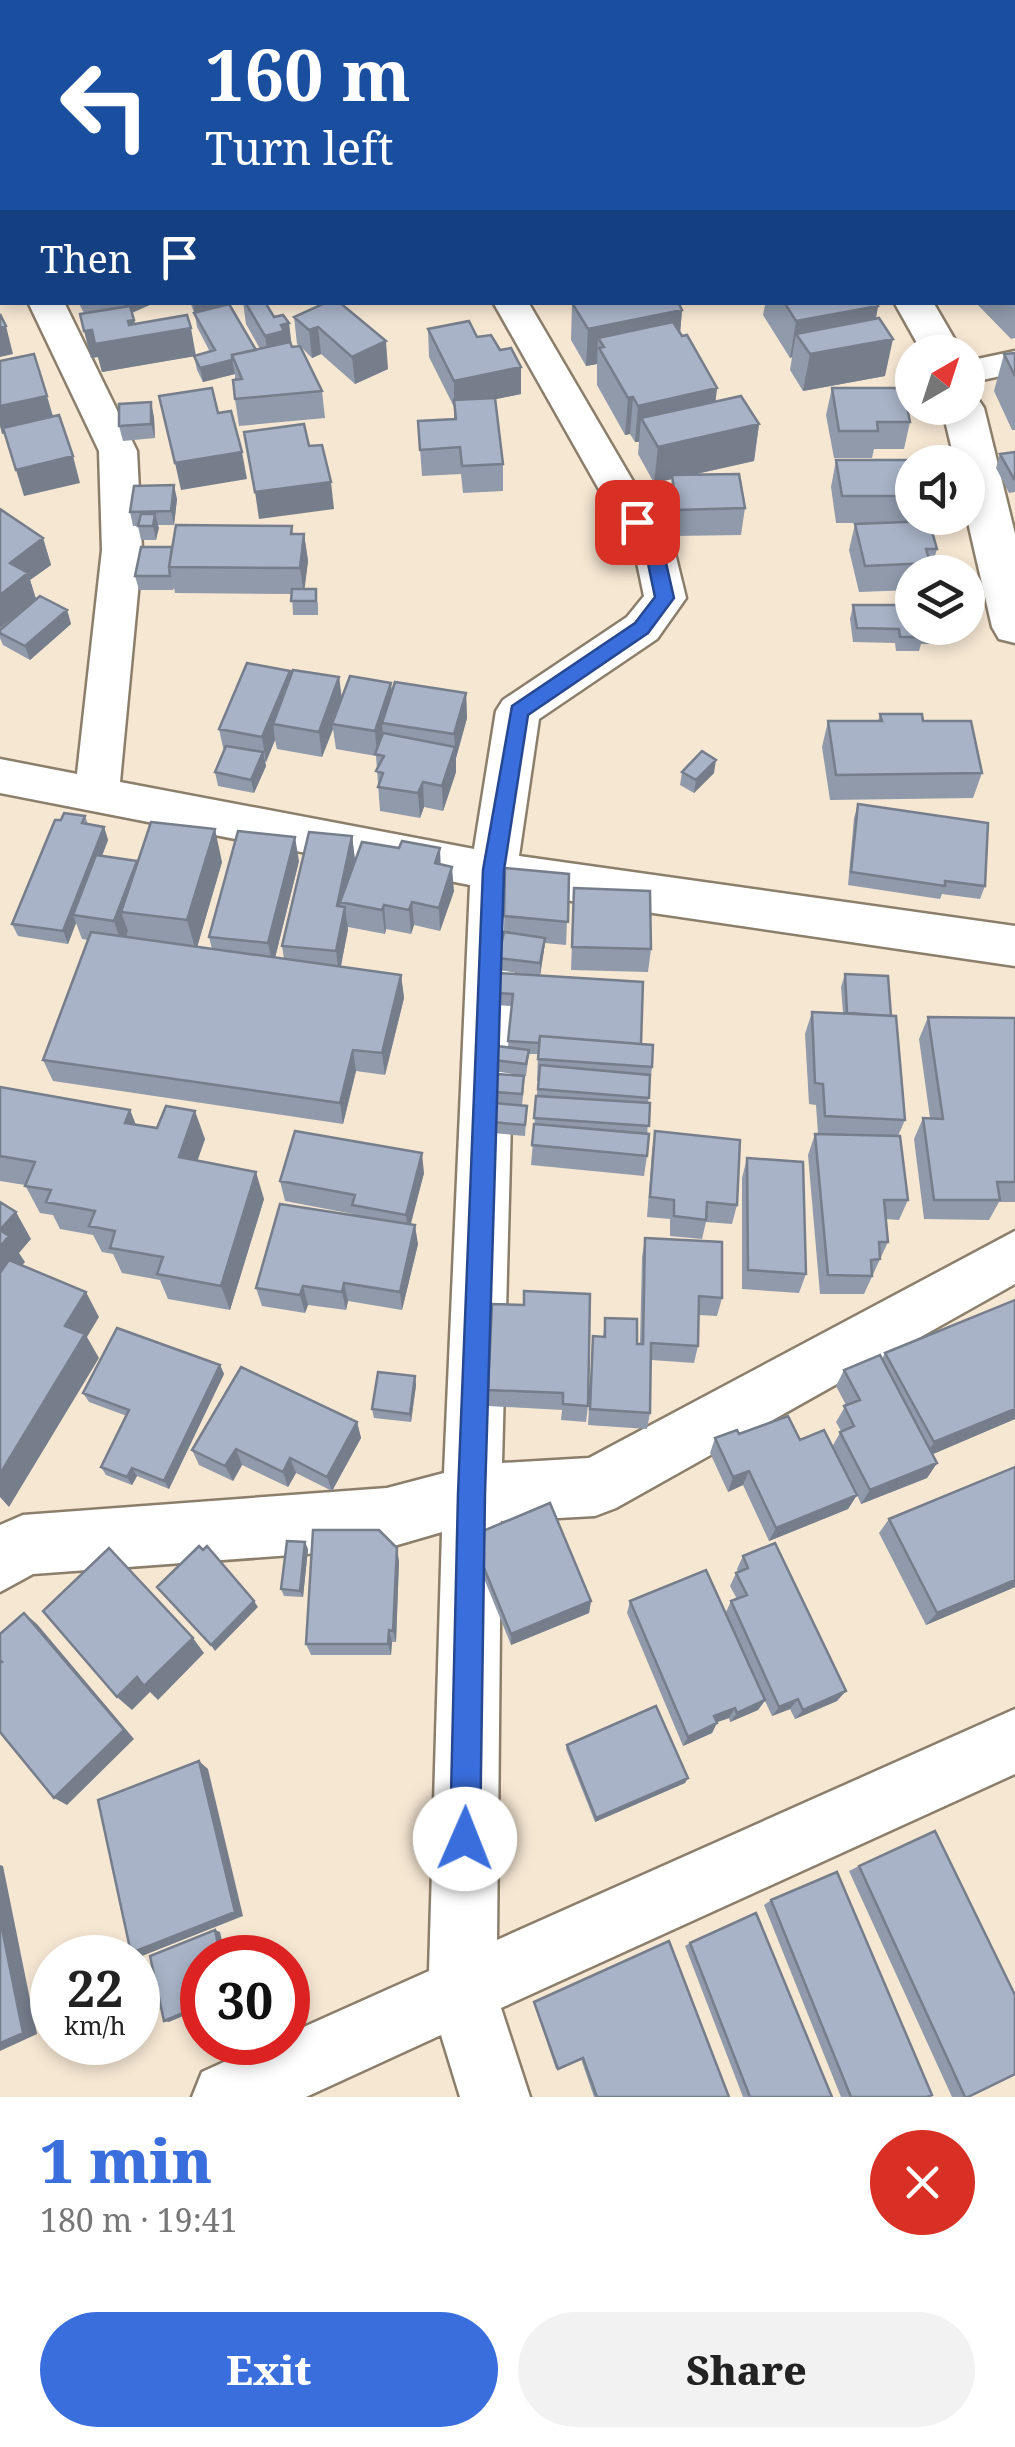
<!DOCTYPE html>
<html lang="en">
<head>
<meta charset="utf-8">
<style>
	:root { --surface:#fff; --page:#f2f2f2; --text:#222; --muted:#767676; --accent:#3a6edd }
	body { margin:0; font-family:"Noto Serif",serif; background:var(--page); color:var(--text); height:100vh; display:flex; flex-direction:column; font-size:38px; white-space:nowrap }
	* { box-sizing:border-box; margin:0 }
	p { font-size:32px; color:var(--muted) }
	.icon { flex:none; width:55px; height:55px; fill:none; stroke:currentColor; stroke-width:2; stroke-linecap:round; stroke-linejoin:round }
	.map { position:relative; height:2097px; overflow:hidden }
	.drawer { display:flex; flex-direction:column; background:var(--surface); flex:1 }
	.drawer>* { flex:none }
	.top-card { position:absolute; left:0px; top:0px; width:1015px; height:305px; box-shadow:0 5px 15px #0003; background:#1a4fa0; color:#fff; overflow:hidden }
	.needle { width:65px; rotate:39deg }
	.buttons { position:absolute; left:895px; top:335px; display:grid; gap:20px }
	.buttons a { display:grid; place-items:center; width:90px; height:90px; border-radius:50%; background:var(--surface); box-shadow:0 5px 15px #0003; font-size:50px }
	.speed { position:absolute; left:30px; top:1935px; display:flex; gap:20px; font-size:50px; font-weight:700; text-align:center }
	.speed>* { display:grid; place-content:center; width:130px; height:130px; border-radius:50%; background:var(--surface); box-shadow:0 5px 15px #0003; line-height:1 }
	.speed small { font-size:25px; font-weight:400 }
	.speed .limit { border:15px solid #d22; background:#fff; color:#111 }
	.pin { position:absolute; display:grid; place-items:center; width:85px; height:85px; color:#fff; margin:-42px; border-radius:20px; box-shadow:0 5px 15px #0006 }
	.me { position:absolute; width:110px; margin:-55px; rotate:1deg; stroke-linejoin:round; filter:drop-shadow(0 0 8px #0008) }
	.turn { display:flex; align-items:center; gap:35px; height:210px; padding:0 40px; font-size:45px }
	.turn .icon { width:130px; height:130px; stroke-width:2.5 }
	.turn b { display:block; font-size:70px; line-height:85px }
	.then { display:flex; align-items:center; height:95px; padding:0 40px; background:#0003; gap:20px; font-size:38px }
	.round { display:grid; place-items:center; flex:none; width:105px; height:105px; border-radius:52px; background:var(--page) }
	.head { display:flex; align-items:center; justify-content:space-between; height:170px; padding:0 40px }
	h1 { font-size:60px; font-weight:800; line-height:75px; color:var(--accent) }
	.action { display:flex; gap:20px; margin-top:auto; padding:20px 40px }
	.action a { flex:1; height:115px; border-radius:60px; background:var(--accent); color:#fff; font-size:40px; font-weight:800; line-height:115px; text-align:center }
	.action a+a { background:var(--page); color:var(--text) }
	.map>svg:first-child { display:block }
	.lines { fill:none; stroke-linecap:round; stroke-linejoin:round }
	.street-casing { stroke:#8b7e6b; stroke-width:5 }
	.secondary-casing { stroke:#8b7e6b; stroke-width:5 }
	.street { fill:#fff; fill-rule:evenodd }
	.secondary { fill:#fff; fill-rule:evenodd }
	.wall { fill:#909aab }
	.shaded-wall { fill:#767d8b }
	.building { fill:#a8b3c7; stroke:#767d8b; stroke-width:2.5 }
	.route { fill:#3a6edd; stroke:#264890; stroke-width:2.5 }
</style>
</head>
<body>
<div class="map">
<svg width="1015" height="2097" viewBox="0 0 1015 2097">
	<rect width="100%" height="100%" fill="#f6e7d3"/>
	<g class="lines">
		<g class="street-casing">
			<path id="street" d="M232 0H264L265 2H234Z
				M0 200H2V224H0Z
				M28 302H64L137 451 142 550 120 782 474 849 496 711 503 700 627 617 644 596 635 553 493 302H528L675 553 686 598 657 639 539 719 519 856 1015 926V966L517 893 502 1463 589 1458 1015 1231V1284L616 1508 595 1516 501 1521 497 1940 1015 1709V1774L501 2008 530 2097H460L441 2035 306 2097H192L202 2072 268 2042H288V2034L429 1971 442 1532 387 1548 33 1574 0 1592V1525L23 1515 387 1488 444 1473 470 885 0 793V759L77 774 102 550 99 451Z
				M1015 351V373L968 383V361Z"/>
		</g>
		<g class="secondary-casing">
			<path id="secondary" d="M599 0H633L634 2H600Z
				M894 302H933L962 352H922Z
				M968 396 978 399 984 408 1015 534V643L999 639 992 627 967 518 968 462H955L942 408H968Z"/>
		</g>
		<use href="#street" class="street"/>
		<use href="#secondary" class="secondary"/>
	</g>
	<path class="wall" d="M0 0 2 2V129L0 126Z
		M70 0H204L208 2H71Z
		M320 0H424L428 2H323Z
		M462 0H579L583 2H464Z
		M748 0H803L798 2H754Z
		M919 0H990L985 2H924Z
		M1015 174V338L1011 339 975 302H1012V175Z
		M78 302H152V304L132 313 135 324 196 355 210 352 197 327 195 315 190 302H223V305L256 350 260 349 246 324 243 302H265L274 317 289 323 292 347 299 346 297 344 294 317 327 302 388 369 355 384 321 354 312 358 301 347 322 391 325 418 239 426 235 399V374L203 382 197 370 194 356 102 372 98 357 91 358 84 313Z
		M762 302H876L878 306 876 319 885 376 803 391 790 370 792 357 790 358 763 315 765 305H763Z
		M572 303 682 310 680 332 717 388 715 402 759 424 754 461 692 475 745 508 741 535 674 536 670 502 672 479 654 483 638 454 639 442H635L630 434 625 435 597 385V364L586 366 571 340Z
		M428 329 477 337 521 394 495 399 503 464V491L463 493 461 474 422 476 418 421 454 419V407L429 357Z
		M1015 353V430H1012L994 391 1004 354Z
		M832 388 910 422 904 449H874L872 458H834L826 415Z
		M154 417 155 438 123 441 119 426Z
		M1015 452V492L1009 493 996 468 1000 454Z
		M836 460 912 496V521L937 549 930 572H912V590L859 592 849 550 855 524 869 523H836L831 487Z
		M177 499 174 525H158L156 540H141L138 526H133L130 512Z
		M292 526 293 534H304L308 561 304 589 318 603V615H293L292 594 175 593 174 588 173 590H139L135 576 172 547Z
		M43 538 51 565 30 580 36 599 67 610 71 624 30 660 3 645 0 638V630L25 608 0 628Z
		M853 605 950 630 945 644H921L919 651H896L895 643 853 642 850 619Z
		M290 671 291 677H339L342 698 392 692 466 693 467 718 456 758V772L443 811 424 807 420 818 380 811 376 756 336 749 333 729 322 757 277 749 275 740 266 762H265L266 766 254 793 218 786 215 772 224 752 219 729Z
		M880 714 923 721 982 773 973 798 830 800 822 747 828 721H878Z
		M682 772 714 773 694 793 680 785Z
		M858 804 985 886 980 899 942 894 940 899 848 885 854 818Z
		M85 816 88 824 104 827 108 840 102 856 137 861V863L222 862 197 947 212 949 209 937 299 861 275 958 284 959 282 946 352 836 355 860 441 864 454 891 440 931 414 925 411 934 386 929 385 934 348 927 341 967 401 975 404 998 385 1075 356 1071 343 1124 53 1081 43 1060 88 940 82 939 76 923 68 944 18 936 12 924 61 820Z
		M505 868 569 874 566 945 545 943 540 976 498 970V958L504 932Z
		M574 888 651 949 648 972 571 970Z
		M498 973 641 1044 652 1067 648 1103 647 1156 644 1176 531 1165 538 1081H537L538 1054H529L526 1076 494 1071 493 1060 508 1047 512 1006 496 1005Z
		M845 974 891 1016 905 1120 898 1136 908 1200 899 1220 886 1219 888 1242 864 1294H820L808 1155 815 1134H818L816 1105 809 1104 805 1034 812 1012 843 1013 841 987Z
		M928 1017 1015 1018V1202H999L989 1220 924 1219 914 1139 923 1118H930L919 1039Z
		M0 1087 130 1110 136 1125 205 1139 197 1161 264 1199 230 1310 168 1299 160 1280 122 1273 113 1254 102 1252 93 1235 60 1229 53 1215 40 1213 25 1185 0 1181Z
		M524 1088 522 1105 527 1106 525 1136 493 1133 495 1092Z
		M655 1131 737 1205 732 1224 706 1222 702 1239 670 1236V1219L647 1217 652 1152Z
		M747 1158 806 1274 799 1293 742 1289V1178Z
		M424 1173 410 1224 418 1244 402 1310 348 1301 346 1310 308 1305 305 1313 262 1306 256 1288 353 1215V1214L285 1201 280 1181Z
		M645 1238 722 1298 717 1316 699 1315 698 1346 694 1363 651 1360 650 1413 647 1429 588 1425 593 1336 603 1337 605 1318 637 1344H640L642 1257Z
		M1015 1300V1419L932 1454 937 1463 927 1478 861 1504 857 1495 848 1509 769 1541 743 1485 728 1492 710 1453 715 1438 739 1434 800 1440 832 1447 841 1431 836 1422 846 1405 836 1386 844 1370 882 1359 885 1353Z
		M492 1304 588 1406 586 1422 561 1420 562 1410 488 1406Z
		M220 1365 224 1374 169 1489 137 1476 132 1485 106 1475 101 1467 127 1416 89 1402 83 1393Z
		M416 1385 411 1422 374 1418 372 1409Z
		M357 1422 361 1438 332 1491 296 1473 288 1487 242 1465 233 1481 199 1465 192 1450Z
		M889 1519 1015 1587 926 1625 879 1533Z
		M471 1536 591 1601 589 1613 511 1645 472 1549Z
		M308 1549 303 1597 284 1596 281 1589Z
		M743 1556 837 1701 795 1719 790 1709 772 1716 765 1701 758 1710 730 1722 729 1718 717 1722 712 1733 683 1746 627 1613 630 1601 726 1612 731 1601 737 1599 730 1586 736 1573 738 1572 737 1569Z
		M399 1561 396 1642H392L391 1655H311L306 1644Z
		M567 1745 685 1783 595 1822 566 1749Z
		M859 1866 968 2097H952L849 1871Z
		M771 1900 927 2097H841L764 1905Z
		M690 1943 832 2097H743L685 1946Z
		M534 2002 729 2097H594L581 2059 556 2069 534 2004Z"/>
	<path class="shaded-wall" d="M470 0H488V2H470Z
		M499 0H514V2H499Z
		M780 0H803L798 2H780Z
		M958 0H990L985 2H957Z
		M1015 87V118H1012V96Z
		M124 302H152V304L126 315Z
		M193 302H223L224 310 195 316Z
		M878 306 871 343 796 334 792 357 790 358 796 321Z
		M682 310 679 347H604L598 338 597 364 586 366 588 329Z
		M134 320 138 337 191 328 196 356 102 372 98 357 91 358 84 331Z
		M289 323 292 351 269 363 265 336 281 325Z
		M6 326 13 354 0 357V328Z
		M318 327 321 354 312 358 309 330Z
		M893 339 885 376 803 391 810 354Z
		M386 341 388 369 355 384 352 357Z
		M232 360 235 374 203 382 200 368Z
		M521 367V394L454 408V381Z
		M717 388 713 425 641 418 639 442H635L638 406Z
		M47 396 55 423 2 434 0 426V406Z
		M633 397 630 434 625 435 628 398Z
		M151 402 154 417 155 438 151 424Z
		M759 424 754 461 673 479 672 475V479L654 483 658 447Z
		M242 452 247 479 181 490 175 463Z
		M73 456 80 483 24 496 16 470Z
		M331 482 334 509 259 519 255 492Z
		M174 485 177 499 174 525 171 511Z
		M155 514 159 528 156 540 153 526Z
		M304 534 308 561 304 594 300 568Z
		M43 538 51 565 30 580 36 599 0 628V595L10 563Z
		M67 610 71 624 30 660 25 646Z
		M290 671 294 697 273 724 275 740 266 762 262 737Z
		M339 677 342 703 332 724 333 729 322 757 319 732Z
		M391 683 394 709 382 723 383 739 377 756 375 731Z
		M466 693 467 718 456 758V772L443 811 442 786 455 748 454 734Z
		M263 752 266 766 254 793 251 780Z
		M716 760 714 773 694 793 696 780Z
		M423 782 424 807 420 818 418 793Z
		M104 827 108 840 79 916 73 915 76 923 68 944 63 931Z
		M215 829 222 862 196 951 187 920Z
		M352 836 355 860 340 902 342 919 337 906Z
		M295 837 299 861 273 966 268 943Z
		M440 848 441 872 435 863Z
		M137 861 144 885 121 912 128 931 122 945 114 921Z
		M452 867 454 891 440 931 439 908Z
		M412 902 414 925 411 934 409 910Z
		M384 905 386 929 385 934 382 910Z
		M345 907 348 930 339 974 336 951Z
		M545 938 544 950 540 976V963Z
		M401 975 404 998 385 1075 382 1053Z
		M353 1050 356 1071 343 1124 340 1103Z
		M130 1110 141 1138 125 1123Z
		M195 1111 205 1139 189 1185 179 1157Z
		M422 1153 424 1173 408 1235 406 1215Z
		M256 1172 264 1199 230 1310 221 1286Z
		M16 1212 31 1239 19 1253 25 1262 0 1291V1230Z
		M415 1225 418 1244 402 1310 400 1292Z
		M344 1283 348 1301 346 1310 342 1292Z
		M303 1286 308 1305 305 1313 300 1295Z
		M86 1292 99 1317 87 1337 99 1358 9 1507 0 1497V1474L65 1326Z
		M220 1365 224 1374 169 1489 164 1481Z
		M415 1376 416 1385 411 1422 410 1414Z
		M1015 1409V1419L924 1458 934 1442Z
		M357 1422 361 1438 332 1491 327 1477Z
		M236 1449 242 1465 233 1481 225 1466Z
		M290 1458 296 1473 288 1487 283 1472Z
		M937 1463 927 1478 861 1504 870 1490Z
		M132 1468 137 1476 132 1485 127 1477Z
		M749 1471 743 1485 728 1492 733 1477Z
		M857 1495 848 1509 769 1541 776 1528Z
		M305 1542 308 1549 303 1597 300 1591Z
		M397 1548 399 1561 396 1642 393 1631Z
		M1015 1580V1587L926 1625 937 1613Z
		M254 1601 258 1607 215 1651 211 1645Z
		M591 1601 589 1613 511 1645V1634Z
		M24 1613 37 1624 134 1739 67 1805 54 1798Z
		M389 1630 392 1642 391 1655 388 1644Z
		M193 1638 204 1653 158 1700 150 1692 132 1710 117 1697 137 1677Z
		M846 1691 837 1701 795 1719 803 1710Z
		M798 1699 790 1709 772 1716 779 1707Z
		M765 1700 758 1710 730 1722 737 1713Z
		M735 1708 729 1718 709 1725 714 1716Z
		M717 1723 712 1733 683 1746 688 1737Z
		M199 1761 208 1769 243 1916 142 1956 131 1953Z
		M688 1778 685 1783 595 1822 596 1818Z
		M0 1865 3 1866 37 2034 0 2051Z
		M215 1930 220 1932 226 1958H221Z
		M202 2005V2008L169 2022 164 2021Z"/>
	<path class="building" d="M0 0H4L6 2H2V98L0 95Z
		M100 0H204L208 2H104Z
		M364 0H424L428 2H357Z
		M523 0H543L535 2H526Z
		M545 0H579L583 2H549Z
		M1012 60H1015V83L1012 81Z
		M1015 174V189L1012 190V175Z
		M1012 194H1015V245L1012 246Z
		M1012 248H1015V296L1012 293Z
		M245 302H265L274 317 283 315 289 323 281 325 284 331 265 336Z
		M327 302H339L386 341 352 357 318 327 309 330 294 317Z
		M678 302 682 310 588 329 572 303Z
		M784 302H876L878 306 796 321Z
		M229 304 256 350 232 355V360L200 368 194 356 215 350 194 313Z
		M130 306 134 320 128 321 129 325 187 315 191 328 95 344 92 330 84 331 80 314Z
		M0 314 6 326 0 328Z
		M879 318 893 339 810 354 796 334Z
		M469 321 477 337 491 335 500 350 511 348 521 367 454 381 428 329Z
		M673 322 682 336 687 335 717 388 638 406 633 397 628 398 599 348 604 347 598 338Z
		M290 342 292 347 300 346 322 391 235 399 233 380 242 379 232 355Z
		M1015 353V376L1004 354Z
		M34 354 47 396 0 406V361Z
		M212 388 218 413 231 411 242 452 175 463 159 396Z
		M832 388H903L910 422H877L878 431H839Z
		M741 396 759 424 658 447 641 418Z
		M495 398 503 464 462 466 460 447 420 450 418 421 456 419 454 400Z
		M151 402V424L119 426V404Z
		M59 415 73 456 16 470 3 428Z
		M304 424 309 446 322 445 331 482 255 492 244 432Z
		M1015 452V479H1014L1000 454Z
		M836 460H911L912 496H842Z
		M739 474 745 508 677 510 672 475Z
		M174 485 171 511 130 512 134 486Z
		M0 509 43 538 10 563 28 573 0 595Z
		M141 514H155L153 526H138Z
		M929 521 937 549H926L930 563 865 566 855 524Z
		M176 525 292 526 291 534H304L300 568 169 567Z
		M141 547H172L169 567 170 576H135Z
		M292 589H316V601H291Z
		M40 596 67 610 25 646 0 633V630Z
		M853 605H912V628H949L950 630H922L923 637H900L899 629 857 628Z
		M247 663 290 671 262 737 219 729Z
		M293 670 339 677 319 732 273 724Z
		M350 676 391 683 375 731 332 724Z
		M395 682 466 693 454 734 382 723Z
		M880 714H922L923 721H971L982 773 836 775 828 721H882Z
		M383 733 455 747 442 786 423 782 418 793 378 787 383 773 376 771 384 756 375 754Z
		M226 746 263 752 251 780 215 772Z
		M702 751 716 760 696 780 682 772Z
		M858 804 988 823 985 886 945 881V886L851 872Z
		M64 813 85 816 82 823 104 827 63 931 12 924 55 820H61Z
		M151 822 215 829 187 920 121 912Z
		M238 831 295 837 268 943 209 937Z
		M309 832 352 836 337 906 345 907 336 951 282 946Z
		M402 841 440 848 435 863 452 867 439 908 412 902 409 910 384 905 382 910 340 902 362 842 399 848Z
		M96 855 137 861 114 921 73 915Z
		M505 868 569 874 568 922 504 916Z
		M574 888 650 891 651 949 572 947Z
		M91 932 401 975 382 1053 353 1050 340 1103 43 1060Z
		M504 932 545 938 540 963 498 958Z
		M498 973 643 982 641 1044 540 1036 539 1043 508 1041 513 994 496 993Z
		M845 974 888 976 891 1016 847 1013Z
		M812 1012 896 1016 905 1120 825 1116 823 1084 815 1083Z
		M928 1017 1015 1018V1182H997L1000 1200H934L923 1118 943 1119Z
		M540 1036 653 1045 652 1067 538 1059Z
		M497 1046 529 1050 526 1064 493 1060Z
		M540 1065 650 1075 649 1098 538 1089Z
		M497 1074 524 1076 522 1094 495 1092Z
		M0 1087 130 1110 125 1123 157 1128 166 1106 195 1111 179 1157 256 1172 221 1286 157 1274 163 1257 110 1248 115 1231 89 1226 95 1211 46 1202 51 1190 25 1186 35 1162 0 1156Z
		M536 1096 650 1103 649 1126 534 1118Z
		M495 1103 527 1106 525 1125 492 1122Z
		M534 1124 649 1134 647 1156 532 1145Z
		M295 1131 422 1153 406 1215 352 1205 355 1195 280 1181Z
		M655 1131 740 1140 737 1205 707 1202 706 1220 674 1216V1200L650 1197Z
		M815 1134 900 1136 908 1200H884L888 1242H879L880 1259 871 1260 872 1276 828 1275Z
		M747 1158 803 1162 806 1274 748 1270Z
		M0 1202 16 1212 0 1230 9 1236 0 1247Z
		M280 1204 415 1225 400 1292 344 1283 342 1292 303 1286 300 1295 256 1288Z
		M645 1238 722 1242V1298L699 1296 698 1346 651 1343 650 1413 590 1409 593 1336 605 1337V1318L637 1319V1344H643Z
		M9 1260 86 1292 65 1326 85 1334 0 1474V1273Z
		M524 1291 590 1294 588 1406 563 1404V1393L488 1390 492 1304 524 1305Z
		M1015 1300V1409L934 1442 885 1353Z
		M117 1328 220 1365 164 1481 132 1468 127 1477 101 1467 129 1410 83 1393Z
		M880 1355 937 1463 870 1490 840 1432 854 1426 844 1406 860 1400 844 1370Z
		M241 1367 357 1422 327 1477 290 1458 283 1472 236 1449 225 1466 192 1450Z
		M378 1372 415 1376 410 1414 372 1409Z
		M788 1416 800 1440 824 1430 857 1495 776 1528 749 1471 733 1477 715 1438 737 1430 739 1434Z
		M1015 1467V1580L937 1613 889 1519Z
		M550 1503 591 1601 511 1634 471 1536Z
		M313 1530H379L397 1548 393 1631 389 1630 388 1644H306Z
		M287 1541 305 1542 300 1591 281 1589Z
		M775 1543 846 1691 803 1710 798 1699 779 1707 731 1601 747 1595 736 1573 748 1568 743 1556Z
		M199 1546 203 1550 207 1546 254 1601 211 1645 157 1587Z
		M109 1548 193 1638 144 1686 137 1677 117 1697 43 1611Z
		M706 1570 765 1700 737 1713 735 1708 714 1716 717 1723 688 1737 630 1601Z
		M24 1613 124 1730 54 1798 0 1732V1663L2 1662 0 1660V1634Z
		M656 1706 688 1778 596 1818 567 1745Z
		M199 1761 235 1912 131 1953 98 1800Z
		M935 1831 1015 1995V2074L968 2097H965L859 1866Z
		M837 1872 932 2095 927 2097H851L771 1900Z
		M756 1913 832 2097H750L690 1943Z
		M0 1919 23 2033 0 2043Z
		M215 1930 221 1958H202V2005L164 2021 150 1956Z
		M669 1941 729 2097H597L583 2058 558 2069 534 2002Z"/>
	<path class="route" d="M637 516 643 518 664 554 674 598 648 633 528 715 504 870 485 1494 480 1839 475 1849 465 1854 454 1849 450 1839 458 1494 483 870 512 706 635 623 655 597 646 554 628 522Z"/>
</svg>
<div class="buttons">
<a><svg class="needle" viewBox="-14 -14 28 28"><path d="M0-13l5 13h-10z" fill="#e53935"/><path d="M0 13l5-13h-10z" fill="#767676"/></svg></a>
<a><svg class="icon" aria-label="sound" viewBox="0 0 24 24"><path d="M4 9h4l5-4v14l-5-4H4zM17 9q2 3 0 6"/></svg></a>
<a><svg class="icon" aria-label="layers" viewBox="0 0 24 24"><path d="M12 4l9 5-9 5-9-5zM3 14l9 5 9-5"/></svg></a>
</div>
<div class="speed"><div>22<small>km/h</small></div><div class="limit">30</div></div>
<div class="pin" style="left:637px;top:522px;background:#d93025"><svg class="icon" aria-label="arrive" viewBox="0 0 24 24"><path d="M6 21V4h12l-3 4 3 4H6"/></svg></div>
<svg class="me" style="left:465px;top:1839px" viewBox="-20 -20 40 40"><circle r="19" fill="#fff"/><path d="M0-13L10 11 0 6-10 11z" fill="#3a6edd"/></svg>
<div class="top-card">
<div class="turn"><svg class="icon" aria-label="left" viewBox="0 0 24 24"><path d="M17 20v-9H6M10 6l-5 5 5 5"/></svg><div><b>160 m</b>Turn left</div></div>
<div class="then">Then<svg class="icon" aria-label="arrive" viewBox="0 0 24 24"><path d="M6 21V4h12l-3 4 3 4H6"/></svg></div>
</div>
</div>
<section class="drawer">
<div class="head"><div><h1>1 min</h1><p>180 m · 19:41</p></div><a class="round" style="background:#d93025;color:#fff"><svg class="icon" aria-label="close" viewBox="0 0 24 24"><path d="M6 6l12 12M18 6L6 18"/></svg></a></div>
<div class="action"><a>Exit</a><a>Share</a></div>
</section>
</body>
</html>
